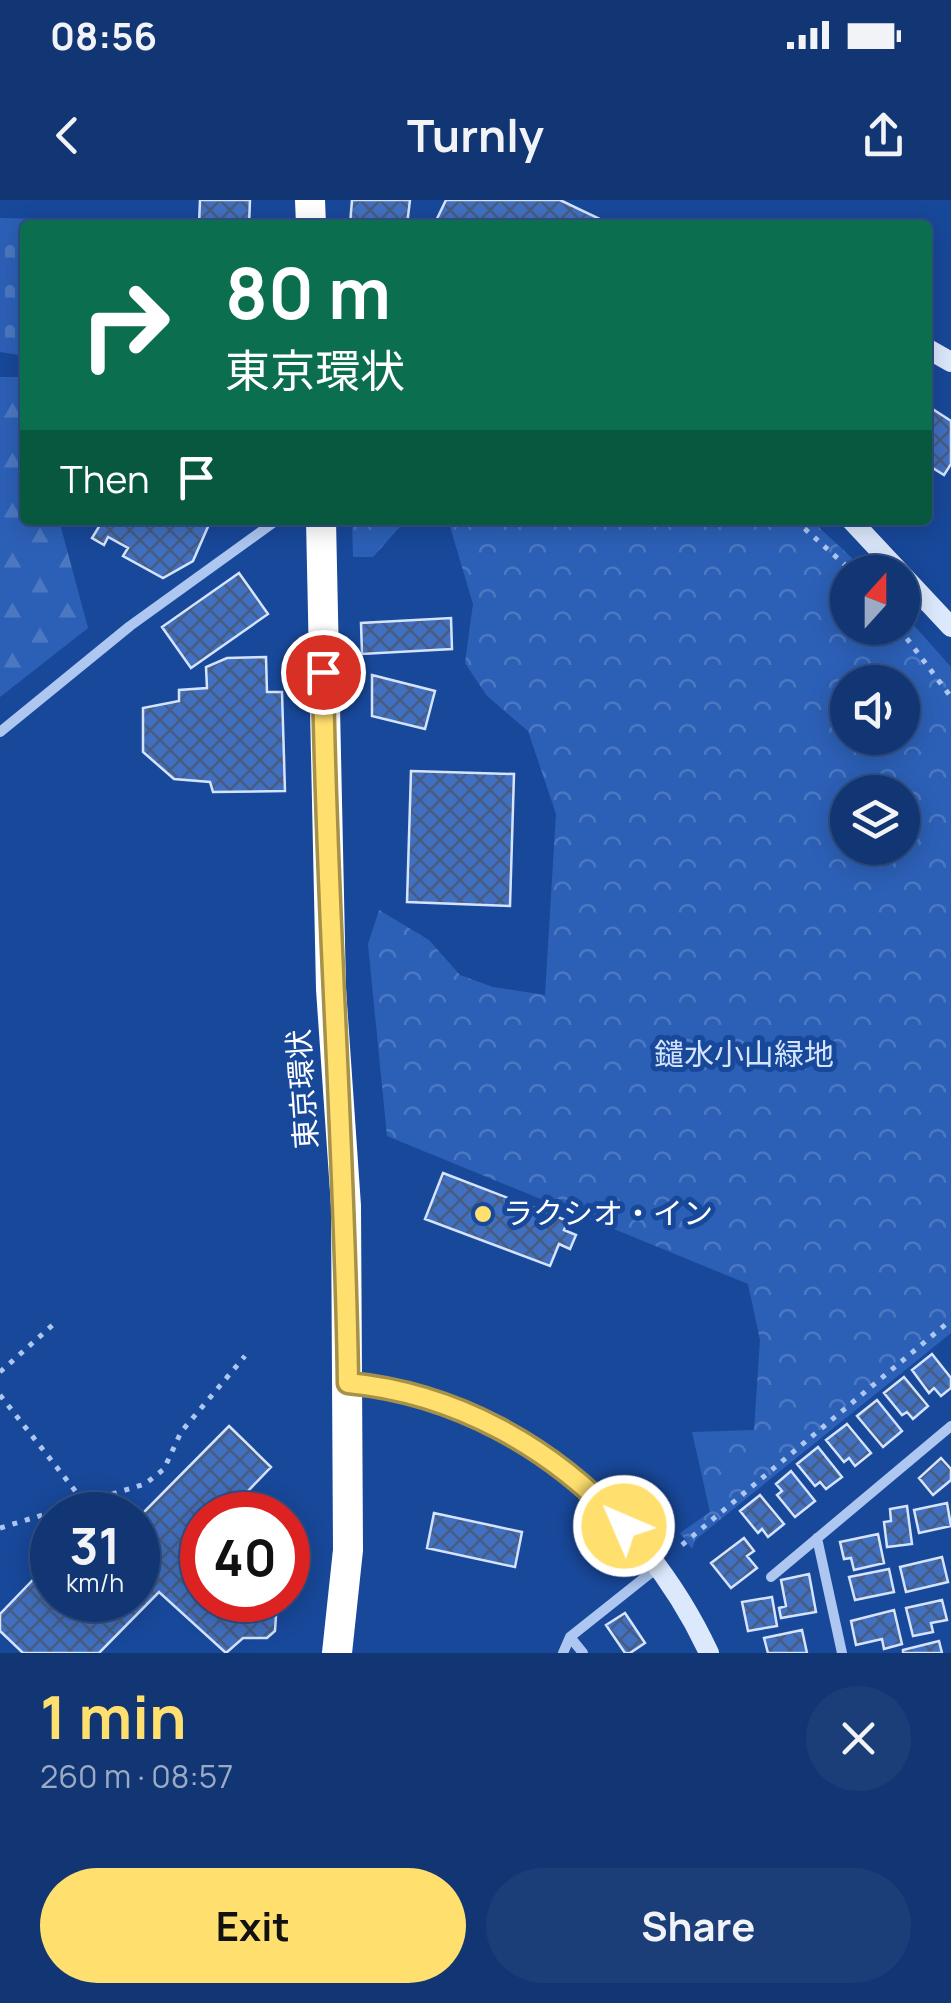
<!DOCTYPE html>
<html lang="en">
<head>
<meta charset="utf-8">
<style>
	:root { --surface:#123674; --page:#1b3e79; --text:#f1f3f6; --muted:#9cabc5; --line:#315086; --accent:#ffdf6e }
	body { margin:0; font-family:Manrope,"Noto Sans JP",sans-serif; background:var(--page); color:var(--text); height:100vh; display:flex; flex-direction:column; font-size:38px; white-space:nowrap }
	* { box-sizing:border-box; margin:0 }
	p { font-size:32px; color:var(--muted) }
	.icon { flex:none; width:55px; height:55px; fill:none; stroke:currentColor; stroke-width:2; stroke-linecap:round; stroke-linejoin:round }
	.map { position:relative; height:1453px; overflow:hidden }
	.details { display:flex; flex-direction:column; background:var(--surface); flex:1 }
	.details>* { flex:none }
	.banner { position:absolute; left:20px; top:20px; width:912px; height:305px; border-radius:10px; box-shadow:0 5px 25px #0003,0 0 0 2px var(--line); background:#0b6e4f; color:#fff; overflow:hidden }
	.needle { width:65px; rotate:21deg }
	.controls { position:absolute; left:830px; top:355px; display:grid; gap:20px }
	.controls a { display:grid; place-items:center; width:90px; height:90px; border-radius:50%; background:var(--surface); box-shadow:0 5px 25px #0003,0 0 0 2px var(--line); font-size:50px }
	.speed { position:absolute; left:30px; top:1292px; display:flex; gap:20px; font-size:50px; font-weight:700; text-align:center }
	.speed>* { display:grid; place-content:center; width:130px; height:130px; border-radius:50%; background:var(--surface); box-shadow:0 5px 25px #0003,0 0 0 2px var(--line); line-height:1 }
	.speed small { font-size:25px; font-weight:400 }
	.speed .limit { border:15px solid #d22; background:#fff; color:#111 }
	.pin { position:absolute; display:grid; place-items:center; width:85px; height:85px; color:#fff; margin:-42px; border:5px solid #fff; border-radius:50%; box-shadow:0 2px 10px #0007 }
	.me { position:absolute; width:110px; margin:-55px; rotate:315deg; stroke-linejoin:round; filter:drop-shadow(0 0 8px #0008) }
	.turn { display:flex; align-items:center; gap:35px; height:210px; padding:0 40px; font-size:45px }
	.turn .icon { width:130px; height:130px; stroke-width:2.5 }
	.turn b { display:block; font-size:70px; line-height:85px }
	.then { display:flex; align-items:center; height:95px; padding:0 40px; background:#0003; gap:20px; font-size:38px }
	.round { display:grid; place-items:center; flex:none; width:105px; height:105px; border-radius:52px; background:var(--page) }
	.overview { display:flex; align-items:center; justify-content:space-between; height:170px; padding:0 40px }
	h1 { font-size:60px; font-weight:700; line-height:75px; color:var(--accent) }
	.cta { display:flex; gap:20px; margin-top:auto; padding:20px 40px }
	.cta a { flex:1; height:115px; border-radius:60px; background:var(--accent); color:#111; font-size:40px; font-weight:700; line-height:115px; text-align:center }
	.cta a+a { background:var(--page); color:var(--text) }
	.status { display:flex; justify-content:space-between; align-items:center; height:70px; padding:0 50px; background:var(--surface); direction:ltr }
	.status svg { height:28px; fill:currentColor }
	header { display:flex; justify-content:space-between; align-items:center; height:130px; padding:0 40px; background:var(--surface); font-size:45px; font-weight:700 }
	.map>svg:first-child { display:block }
	.forest { fill:url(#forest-firs) }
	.cemetery { fill:url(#cemetery-stones) }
	.park { fill:url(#park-crowns); fill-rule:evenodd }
	.building { fill:url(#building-cross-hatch); stroke:#d5e4fc; stroke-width:2.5 }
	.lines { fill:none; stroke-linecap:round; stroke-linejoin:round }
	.path { stroke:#adc7f1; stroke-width:5; stroke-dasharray:5 8; stroke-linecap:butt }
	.street { stroke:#adc7f1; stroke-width:10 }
	.secondary { stroke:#dce8fc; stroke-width:20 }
	.highway { stroke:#fff; stroke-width:30 }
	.route-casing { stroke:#a69148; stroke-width:25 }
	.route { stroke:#ffdf6e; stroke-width:18 }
	.poi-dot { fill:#ffdf6e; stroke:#18489a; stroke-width:4 }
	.labels { text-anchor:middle; stroke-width:10; stroke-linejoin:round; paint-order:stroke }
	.park-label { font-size:30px; fill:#d5e4fc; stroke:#18489a }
	.street-label { font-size:30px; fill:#fff; stroke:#18489a }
	.poi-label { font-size:30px; fill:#fff; stroke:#18489a; text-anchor:start }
</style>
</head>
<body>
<div class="status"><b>08:56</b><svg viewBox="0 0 49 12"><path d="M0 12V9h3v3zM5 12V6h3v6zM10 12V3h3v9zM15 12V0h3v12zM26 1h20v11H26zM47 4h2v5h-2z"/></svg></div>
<header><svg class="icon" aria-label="back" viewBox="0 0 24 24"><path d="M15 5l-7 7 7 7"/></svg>Turnly<svg class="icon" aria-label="share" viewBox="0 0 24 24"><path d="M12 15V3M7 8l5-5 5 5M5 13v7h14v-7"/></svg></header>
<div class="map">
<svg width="951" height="1453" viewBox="0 0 951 1453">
	<defs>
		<pattern id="forest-firs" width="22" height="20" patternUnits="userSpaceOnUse" patternTransform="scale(2.5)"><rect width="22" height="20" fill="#2c60b7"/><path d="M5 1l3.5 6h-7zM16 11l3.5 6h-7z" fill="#4c78c2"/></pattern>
		<pattern id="cemetery-stones" width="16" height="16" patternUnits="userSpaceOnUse" patternTransform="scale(2.5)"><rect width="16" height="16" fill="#2c60b7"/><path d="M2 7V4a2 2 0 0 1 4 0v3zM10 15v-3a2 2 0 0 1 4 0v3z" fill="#4c78c2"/></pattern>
		<pattern id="park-crowns" width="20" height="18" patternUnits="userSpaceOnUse" patternTransform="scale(2.5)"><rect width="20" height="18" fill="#2c60b7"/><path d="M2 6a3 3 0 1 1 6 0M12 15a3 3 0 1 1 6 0" fill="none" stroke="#4c78c2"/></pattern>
		<pattern id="building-cross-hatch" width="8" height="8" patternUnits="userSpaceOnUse" patternTransform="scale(2.5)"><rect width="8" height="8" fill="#4170c1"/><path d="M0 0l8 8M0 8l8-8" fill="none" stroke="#475c81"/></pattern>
	</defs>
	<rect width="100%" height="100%" fill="#18489a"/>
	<path class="forest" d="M0 177H25V320H59L88 428 0 497Z"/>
	<path class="cemetery" d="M0 18 144 21 146 25H25V156L0 152Z"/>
	<path class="park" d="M352 320H406L373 357H353Z
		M448 320H811L867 372H848V428H902L903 413 951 467V1133L695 1340 692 1349 680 1333 710 1312 692 1232 754 1230 760 1140 748 1084 387 936 368 744 379 710 429 740 460 775 493 787 545 795 556 614 528 531 487 496 465 463 473 404ZM848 482H902V538H848ZM848 592H902V648H848Z"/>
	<path class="building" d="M200 0H250L249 25H199Z
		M352 0H410L407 25H350Z
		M446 0H560L600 19 597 25H434Z
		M928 206 951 221V264L944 275 928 265Z
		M103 320H208L210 322 193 361 163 378 123 356 128 348 108 337 104 345 92 338Z
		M239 373 268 414 191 468 162 427Z
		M451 418 452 449 362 454 361 423Z
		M266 457 267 492H282L285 591 213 592 210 582 174 579 143 552V508L179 501V490L207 488 206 467 227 458Z
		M372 475 435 491 425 529 372 516Z
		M411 571 514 574 510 706 407 702Z
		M443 973 568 1021 564 1030 576 1035 570 1049 559 1044 550 1066 425 1019Z
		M932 1154 951 1178V1188L941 1196 934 1188 929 1193 912 1170Z
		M904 1177 928 1206 913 1219 907 1212 902 1215 884 1193Z
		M877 1200 902 1231 883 1247 857 1216Z
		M847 1224 871 1253 855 1266 849 1258 844 1262 826 1240Z
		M229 1226 271 1267 225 1315H202V1338L187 1354 202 1369V1400H277L275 1431 267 1438H243L226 1453 159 1392 99 1453H23L0 1431V1414L52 1360V1400H138V1318Z
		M818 1247 842 1277 826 1289 820 1282 815 1286 797 1264Z
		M941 1258 951 1269V1280L933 1295 919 1278Z
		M791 1271 815 1301 795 1317 777 1295 782 1291 776 1284Z
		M760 1295 784 1324 768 1337 762 1329 758 1333 740 1311Z
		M947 1303 951 1326 919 1333 914 1310Z
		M907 1306 912 1344 887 1347 884 1322 891 1321 890 1309Z
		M434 1313 522 1332 515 1367 427 1348Z
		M878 1334 884 1363 854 1370 851 1358 844 1359 840 1342Z
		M744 1338 754 1351 747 1356 757 1368 731 1388 711 1363Z
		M942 1357 948 1382 906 1392 900 1367Z
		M889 1369 894 1392 855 1400 849 1377Z
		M809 1374 816 1412 781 1418 779 1408 786 1406 781 1380Z
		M772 1397 777 1426 748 1431 742 1402Z
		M942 1400 947 1420 931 1423 933 1432 913 1436 906 1408Z
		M894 1410 902 1444 884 1449 882 1439 856 1445 851 1421Z
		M625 1413 645 1443 630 1453H625L606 1425Z
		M802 1430 807 1453H768L764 1438Z
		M939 1441 942 1453H903V1450Z"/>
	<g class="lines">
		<path class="path" d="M795 320 853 372
			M899 428 951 497
			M0 1172 56 1122
			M0 1195 84 1302
			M0 1328 145 1284 164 1269 181 1232 245 1156
			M682 1345 951 1120"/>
		<path class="street" d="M0 532 130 426 277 320
			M817 1338 842 1453
			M771 1377 951 1226
			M570 1437 583 1453
			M563 1453 570 1437 658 1367"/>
		<path class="secondary" d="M928 149 951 162
			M851 320 951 427
			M348 1183C507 1197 643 1311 709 1453"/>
		<path class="highway" d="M310 0 311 25
			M321 320 331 789 346 1006 348 1350 337 1453"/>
	</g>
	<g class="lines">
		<g class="route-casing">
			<path id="route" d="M323 472C326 709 345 946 348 1183 455 1193 552 1247 624 1326"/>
		</g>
		<use href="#route" class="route"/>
	</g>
	<circle class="poi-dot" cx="483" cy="1014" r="10"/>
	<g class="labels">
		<g class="park-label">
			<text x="744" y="865">鑓水小山緑地</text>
		</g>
		<g class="street-label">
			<text transform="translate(303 889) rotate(-94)" y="10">東京環状</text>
		</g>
		<g class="poi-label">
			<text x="503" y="1024">ラクシオ・イン</text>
		</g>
	</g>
</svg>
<div class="controls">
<a><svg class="needle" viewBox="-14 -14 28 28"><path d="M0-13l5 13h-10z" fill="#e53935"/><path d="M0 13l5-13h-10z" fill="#9cabc5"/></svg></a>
<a><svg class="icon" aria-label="sound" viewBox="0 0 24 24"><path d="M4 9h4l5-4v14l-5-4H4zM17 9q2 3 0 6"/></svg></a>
<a><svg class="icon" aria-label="layers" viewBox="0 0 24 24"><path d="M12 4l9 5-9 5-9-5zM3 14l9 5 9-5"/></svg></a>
</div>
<div class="speed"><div>31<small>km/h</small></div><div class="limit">40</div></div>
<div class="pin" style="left:323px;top:472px;background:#d93025"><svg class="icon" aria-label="arrive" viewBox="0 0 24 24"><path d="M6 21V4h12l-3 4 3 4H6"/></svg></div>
<svg class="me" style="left:624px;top:1326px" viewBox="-20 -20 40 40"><circle r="17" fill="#ffdf6e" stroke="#fff" stroke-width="3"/><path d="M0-11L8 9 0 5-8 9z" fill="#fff"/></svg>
<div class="banner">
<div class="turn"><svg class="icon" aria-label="right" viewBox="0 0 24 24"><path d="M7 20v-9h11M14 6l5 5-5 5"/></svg><div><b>80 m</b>東京環状</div></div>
<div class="then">Then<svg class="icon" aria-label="arrive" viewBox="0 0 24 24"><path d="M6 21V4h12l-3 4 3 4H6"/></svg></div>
</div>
</div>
<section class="details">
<div class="overview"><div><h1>1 min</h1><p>260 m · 08:57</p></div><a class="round"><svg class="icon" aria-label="close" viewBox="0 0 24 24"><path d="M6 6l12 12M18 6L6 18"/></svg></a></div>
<div class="cta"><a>Exit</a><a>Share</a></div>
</section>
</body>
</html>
